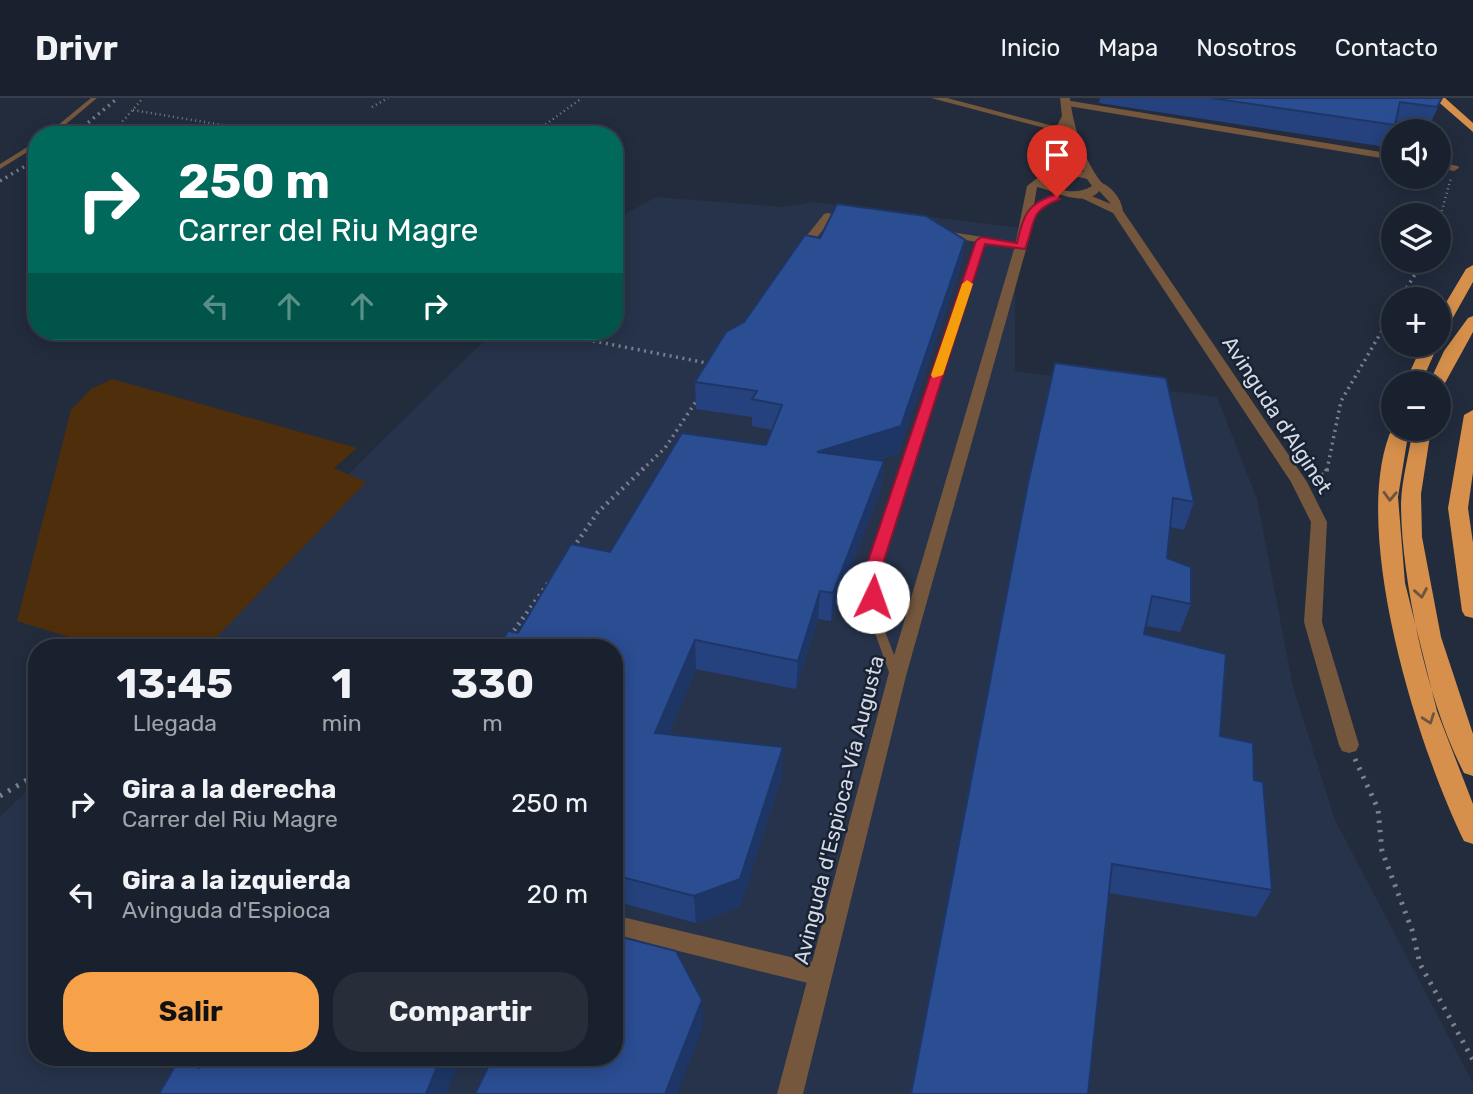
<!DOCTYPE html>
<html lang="es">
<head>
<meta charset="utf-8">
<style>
	:root { --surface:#1a212e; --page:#272e3a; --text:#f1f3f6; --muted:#9fa3aa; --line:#383e4a; --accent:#f7a149 }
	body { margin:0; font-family:Rubik,sans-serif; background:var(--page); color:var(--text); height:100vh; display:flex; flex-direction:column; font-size:26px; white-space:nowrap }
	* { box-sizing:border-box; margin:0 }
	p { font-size:23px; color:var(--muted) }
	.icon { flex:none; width:38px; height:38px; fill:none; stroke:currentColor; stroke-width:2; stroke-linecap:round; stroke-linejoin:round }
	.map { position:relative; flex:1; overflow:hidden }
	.drawer { position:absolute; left:28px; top:541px; width:595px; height:427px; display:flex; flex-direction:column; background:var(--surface); border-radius:28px; box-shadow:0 4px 18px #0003,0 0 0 2px var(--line) }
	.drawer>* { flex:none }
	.top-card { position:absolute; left:28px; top:28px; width:595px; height:214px; border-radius:28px; box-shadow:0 4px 18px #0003,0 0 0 2px var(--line); background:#00695c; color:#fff; overflow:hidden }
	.fabs { position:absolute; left:1381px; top:21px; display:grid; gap:14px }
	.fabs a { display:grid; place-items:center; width:70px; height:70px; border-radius:50%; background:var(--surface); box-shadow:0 4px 18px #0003,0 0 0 2px var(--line); font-size:35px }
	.pin { position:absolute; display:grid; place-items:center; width:60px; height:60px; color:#fff; margin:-72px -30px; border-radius:50% 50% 50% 0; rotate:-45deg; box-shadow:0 0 7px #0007 }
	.pin .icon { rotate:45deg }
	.me { position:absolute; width:77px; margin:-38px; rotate:3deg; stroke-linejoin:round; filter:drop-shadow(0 0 5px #0008) }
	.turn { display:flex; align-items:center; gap:24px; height:147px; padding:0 35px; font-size:32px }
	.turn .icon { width:91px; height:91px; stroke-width:2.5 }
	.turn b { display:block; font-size:49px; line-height:60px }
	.lanes { display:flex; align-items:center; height:66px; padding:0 35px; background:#0003; justify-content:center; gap:35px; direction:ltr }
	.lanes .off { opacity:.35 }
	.eta { display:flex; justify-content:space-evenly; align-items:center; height:119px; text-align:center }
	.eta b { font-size:42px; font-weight:700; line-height:49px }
	.primary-button { display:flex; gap:14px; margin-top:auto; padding:14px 35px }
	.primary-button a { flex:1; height:80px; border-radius:28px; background:var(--accent); color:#111; font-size:28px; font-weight:700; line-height:80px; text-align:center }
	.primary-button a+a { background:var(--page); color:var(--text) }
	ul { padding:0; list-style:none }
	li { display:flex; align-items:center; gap:21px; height:91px; padding:0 35px }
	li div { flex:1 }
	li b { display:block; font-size:26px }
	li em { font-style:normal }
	header { display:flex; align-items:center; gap:42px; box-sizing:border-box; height:98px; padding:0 35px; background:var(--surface); border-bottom:2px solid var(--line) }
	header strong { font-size:33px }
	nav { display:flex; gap:38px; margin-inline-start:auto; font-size:24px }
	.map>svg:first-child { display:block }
	.built { fill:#26334a }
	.green { fill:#4f2e0b }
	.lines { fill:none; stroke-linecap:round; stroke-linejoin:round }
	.path-far3 { stroke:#79818f; stroke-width:2.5; stroke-dasharray:1 3.5; stroke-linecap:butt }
	.path-far2 { stroke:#79818f; stroke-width:3.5; stroke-dasharray:2 4.5; stroke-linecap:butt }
	.path-far1 { stroke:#79818f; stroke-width:4.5; stroke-dasharray:2 5; stroke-linecap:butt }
	.path { stroke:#79818f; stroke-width:5; stroke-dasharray:2.5 7; stroke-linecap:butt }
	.service { fill:#74573d; fill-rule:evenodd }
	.minor { fill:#74573d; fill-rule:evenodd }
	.tertiary { fill:#74573d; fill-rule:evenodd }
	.motorway { fill:#d6904b; fill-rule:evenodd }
	.rail { stroke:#737c8a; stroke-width:3.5; stroke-dasharray:2 4.5; stroke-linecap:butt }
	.wall { fill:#25427e }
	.shaded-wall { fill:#1e3666 }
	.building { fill:#2b4d92; stroke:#1e3666; stroke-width:2 }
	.oneway { stroke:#6e543e }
	.route { fill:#e11d48; stroke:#92132f; stroke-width:2 }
	.slow { fill:#f59e0b }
	.labels { text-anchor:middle; stroke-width:5; stroke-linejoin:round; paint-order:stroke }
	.street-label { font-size:21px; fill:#d3dae5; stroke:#192233 }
</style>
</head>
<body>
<header>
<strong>Drivr</strong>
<nav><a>Inicio</a><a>Mapa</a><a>Nosotros</a><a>Contacto</a></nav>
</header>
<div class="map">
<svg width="1473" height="996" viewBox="0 0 1473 996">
	<rect width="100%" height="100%" fill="#222c3d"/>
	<path class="built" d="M656 99 783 109 813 104 1021 130 1015 147V273L1217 299 1257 401 1293 589 1335 722 1473 985V996H0V719L37 683V959H614V550L172 549 494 233H614V122Z"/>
	<path class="green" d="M112 281 357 350 334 370 366 384 207 549H101L17 523 71 312 91 291Z"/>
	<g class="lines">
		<path class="path-far3" d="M372 9 388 0
			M133 12 252 32
			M121 37 123 23 143 0
			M531 37 582 0
			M1438 126 1451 80"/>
		<path class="path-far2" d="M1400 201 1423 163
			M542 233 712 266
			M642 372 665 350 699 299
			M1327 372 1341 303 1393 214"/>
		<path class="path-far1" d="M1315 379 1326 376 1327 370
			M573 450 598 414 644 370
			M510 538 550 483"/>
		<path class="path" d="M1355 661 1378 711 1382 753 1412 832 1420 866 1473 962
			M0 698 37 676"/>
		<path class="service" d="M91 0H97L53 37H46Z
			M37 43V48L0 71V66Z
			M979 142 984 143 876 478 880 521 902 577 900 580H892L890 577 870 521 866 478Z"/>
		<path class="minor" d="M931 0H947L1065 31 1060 34Z
			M1065 2 1393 56V62L1062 7V3Z
			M1438 64 1458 68 1459 70 1454 73 1438 70Z
			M1098 83C1111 88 1121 99 1123 113L1307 384 1327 424 1322 524 1359 647 1356 653 1349 655 1342 653 1339 647 1304 524 1311 424 1291 384 1113 115 1073 96 1082 94 1111 106 1093 86Z
			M828 115 861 122 855 125 831 122 801 159H793V155L824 116Z
			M938 132 1021 145 1027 148 1021 151 934 137 932 135Z
			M614 817 820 866 828 869 832 877 828 885 820 888 614 837Z"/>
		<path class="tertiary" d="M1060 0H1070C1073 28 1085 65 1103 86 1093 115 1052 92 1037 89L1027 148 906 578 803 996H777L888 578 1015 148 1027 88 1040 78 1035 71 1062 18ZM1066 29 1084 74 1066 70 1048 74 1045 71ZM1066 76 1087 81 1092 88C1077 97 1061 94 1048 84L1049 80Z"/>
		<path class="motorway" d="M1434 0H1445L1473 25V34Z
			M1473 167V184L1446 232 1438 237V218L1466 171Z
			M1473 218V234L1445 285 1438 290V285H1429L1444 253 1468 220Z
			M1422 247H1438L1421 285H1405Z
			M1473 312V374L1468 410 1473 445V520L1465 518 1462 513 1448 410 1464 317Z
			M1393 328 1409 331 1398 399 1405 485 1437 613 1473 706V746L1464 743C1418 650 1347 426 1393 328Z
			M1413 331H1431L1421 396 1422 439 1441 539 1473 636V678L1464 675C1428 606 1401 482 1401 405 1402 380 1409 356 1413 331Z"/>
		<path class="rail" d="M73 37 118 0
			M0 83 37 61"/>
	</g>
	<path class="wall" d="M1100 0H1442L1428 31 1395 26 1386 49 1099 5Z
		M820 140 965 142 961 166 898 355 877 362 884 363 881 390 831 523 818 521 796 591 696 571 669 636 782 678 740 809 696 825 614 803V550L518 535 610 454 766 347 772 332 752 328V319L696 311 695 284 744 224Z
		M1055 265 1194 404 1184 432 1170 429 1167 460 1191 506 1180 534 1146 528 1144 536 1254 682 1272 792 1256 819 1109 795 1088 996H910L1022 413Z"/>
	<path class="shaded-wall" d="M965 142 961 166 898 355 815 381 817 354Z
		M884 363 881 390 831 523 833 495Z
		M820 493 818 521 796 591 798 563Z
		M695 542 696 571 658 663 655 635Z
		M783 649 782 678 740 809 696 825 694 798Z
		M702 902 703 928 677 996H665Z
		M441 959H461L446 996H426Z"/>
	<path class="building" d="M1211 0H1442L1437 9 1400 4 1395 27Z
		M837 106 926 118 965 142 901 328 817 354 884 363 833 495 820 493 798 563 695 542 655 635 783 649 740 781 694 798 614 777V550H498L508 533 518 535 571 446 610 454 682 335 766 347 782 307 752 301 757 293 695 284 726 234 744 224 805 137 820 140Z
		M1055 265 1166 280 1194 404 1173 400 1167 460 1191 469V506L1152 498 1144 536 1226 556 1220 638 1253 645 1254 682 1263 684 1272 792 1112 766 1088 996H911L1028 385Z
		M614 837 676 853 702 902 665 996H475L493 959H614Z
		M206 959H441L426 996H159L179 961 199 970Z"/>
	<defs><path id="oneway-chevron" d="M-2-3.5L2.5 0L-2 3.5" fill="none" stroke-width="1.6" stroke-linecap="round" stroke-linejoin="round" transform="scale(1.75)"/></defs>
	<g class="oneway">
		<use href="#oneway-chevron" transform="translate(1390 398) rotate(92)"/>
		<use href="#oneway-chevron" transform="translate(1421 495) rotate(80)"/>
		<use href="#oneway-chevron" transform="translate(1429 621) rotate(70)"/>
	</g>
	<path class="route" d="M1057 96 1060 101C1028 113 1036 124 1025 151L985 146 879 478V503H867L863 478 976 143 981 139 1017 145C1024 116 1027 105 1057 96Z"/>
	<path class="slow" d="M967 182 973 186 943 277 933 280 931 277 962 186Z"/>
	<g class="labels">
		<g class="street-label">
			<text transform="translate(1277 317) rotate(57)" y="7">Avinguda d'Alginet</text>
			<text transform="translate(839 712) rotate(-76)" y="7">Avinguda d'Espioca-Vía Augusta</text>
		</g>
	</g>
</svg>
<div class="fabs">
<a><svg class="icon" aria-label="sound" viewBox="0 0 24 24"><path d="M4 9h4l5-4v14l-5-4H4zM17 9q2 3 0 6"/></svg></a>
<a><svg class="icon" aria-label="layers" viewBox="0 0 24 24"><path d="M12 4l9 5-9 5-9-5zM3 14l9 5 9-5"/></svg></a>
<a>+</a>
<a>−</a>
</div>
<div class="pin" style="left:1057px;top:99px;background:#d93025"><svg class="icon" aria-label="arrive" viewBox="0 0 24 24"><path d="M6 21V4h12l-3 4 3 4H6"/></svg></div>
<svg class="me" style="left:873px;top:499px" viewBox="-20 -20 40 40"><circle r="19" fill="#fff"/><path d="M0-13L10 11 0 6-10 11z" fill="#e11d48"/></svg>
<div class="top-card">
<div class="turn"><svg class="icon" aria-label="right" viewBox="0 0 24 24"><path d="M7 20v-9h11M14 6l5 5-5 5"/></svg><div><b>250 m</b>Carrer del Riu Magre</div></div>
<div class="lanes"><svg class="icon off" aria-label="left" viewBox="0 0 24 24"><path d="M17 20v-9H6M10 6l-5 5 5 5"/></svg><svg class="icon off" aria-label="ahead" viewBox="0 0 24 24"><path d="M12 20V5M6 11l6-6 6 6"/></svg><svg class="icon off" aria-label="ahead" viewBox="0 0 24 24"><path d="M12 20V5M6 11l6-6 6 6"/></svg><svg class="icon" aria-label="right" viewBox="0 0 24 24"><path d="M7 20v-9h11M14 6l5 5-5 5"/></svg></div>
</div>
<section class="drawer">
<div class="eta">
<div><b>13:45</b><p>Llegada</p></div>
<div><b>1</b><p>min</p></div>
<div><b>330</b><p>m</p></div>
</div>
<ul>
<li><svg class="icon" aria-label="right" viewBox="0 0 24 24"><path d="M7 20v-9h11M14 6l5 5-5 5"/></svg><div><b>Gira a la derecha</b><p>Carrer del Riu Magre</p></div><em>250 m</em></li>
<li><svg class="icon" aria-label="left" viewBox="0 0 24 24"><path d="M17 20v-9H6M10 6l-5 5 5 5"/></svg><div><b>Gira a la izquierda</b><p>Avinguda d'Espioca</p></div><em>20 m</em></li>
</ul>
<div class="primary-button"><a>Salir</a><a>Compartir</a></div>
</section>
</div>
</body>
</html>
